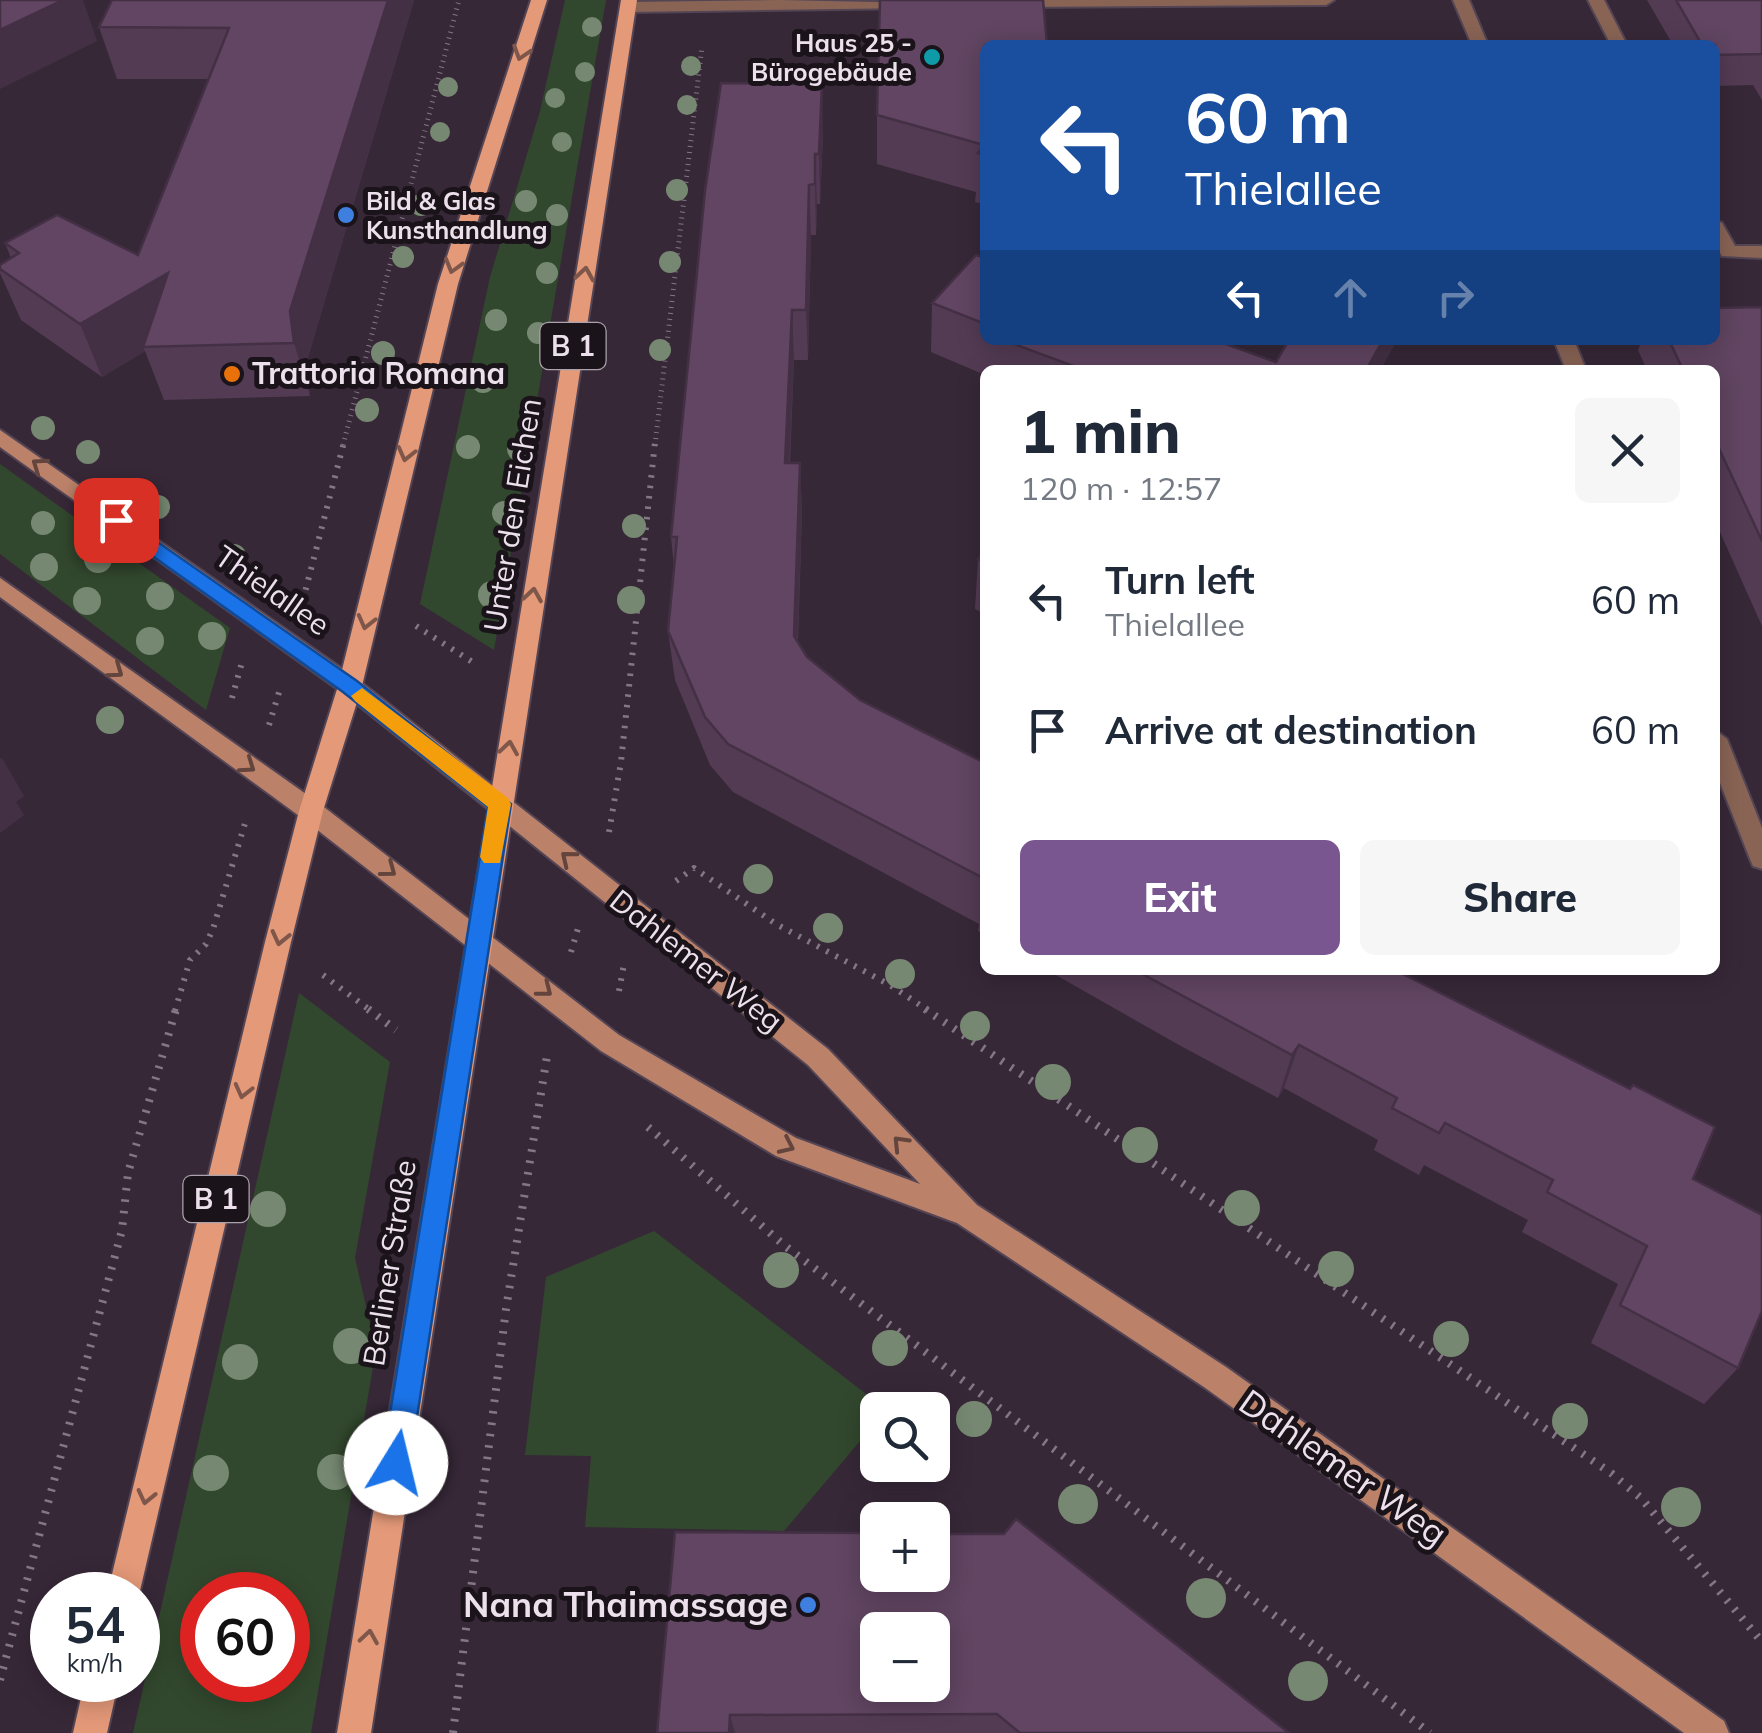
<!DOCTYPE html>
<html lang="en">
<head>
<meta charset="utf-8">
<style>
	:root { --surface:#fff; --page:#f6f6f7; --text:#1f2937; --muted:#747a83; --accent:#7a5690 }
	body { margin:0; font-family:Mulish,sans-serif; background:var(--page); color:var(--text); height:100vh; display:flex; flex-direction:column; font-size:38px; white-space:nowrap }
	* { box-sizing:border-box; margin:0 }
	p { font-size:32px; color:var(--muted) }
	.icon { flex:none; width:55px; height:55px; fill:none; stroke:currentColor; stroke-width:2; stroke-linecap:round; stroke-linejoin:round }
	.map { position:relative; flex:1; overflow:hidden }
	.sheet { position:absolute; left:980px; top:365px; width:740px; height:610px; display:flex; flex-direction:column; background:var(--surface); border-radius:15px; box-shadow:0 5px 25px #0003 }
	.sheet>* { flex:none }
	.guide { position:absolute; left:980px; top:40px; width:740px; height:305px; border-radius:15px; box-shadow:0 5px 25px #0003; background:#1a4fa0; color:#fff; overflow:hidden }
	.tools { position:absolute; left:860px; top:1392px; display:grid; gap:20px }
	.tools a { display:grid; place-items:center; width:90px; height:90px; border-radius:15px; background:var(--surface); box-shadow:0 5px 25px #0003; font-size:50px }
	.speed { position:absolute; left:30px; top:1572px; display:flex; gap:20px; font-size:50px; font-weight:700; text-align:center }
	.speed>* { display:grid; place-content:center; width:130px; height:130px; border-radius:50%; background:var(--surface); box-shadow:0 5px 25px #0003; line-height:1 }
	.speed small { font-size:25px; font-weight:400 }
	.speed .limit { border:15px solid #d22; background:#fff; color:#111 }
	.pin { position:absolute; display:grid; place-items:center; width:85px; height:85px; color:#fff; margin:-42px; border-radius:20px; box-shadow:0 5px 15px #0006 }
	.me { position:absolute; width:110px; margin:-55px; rotate:9deg; stroke-linejoin:round; filter:drop-shadow(0 0 8px #0008) }
	.turn { display:flex; align-items:center; gap:35px; height:210px; padding:0 40px; font-size:45px }
	.turn .icon { width:130px; height:130px; stroke-width:2.5 }
	.turn b { display:block; font-size:70px; line-height:85px }
	.lanes { display:flex; align-items:center; height:95px; padding:0 40px; background:#0003; justify-content:center; gap:50px; direction:ltr }
	.lanes .off { opacity:.35 }
	.round { display:grid; place-items:center; flex:none; width:105px; height:105px; border-radius:15px; background:var(--page) }
	.headline { display:flex; align-items:center; justify-content:space-between; height:170px; padding:0 40px }
	h1 { font-size:60px; font-weight:800; line-height:75px }
	.action { display:flex; gap:20px; margin-top:auto; padding:20px 40px }
	.action a { flex:1; height:115px; border-radius:15px; background:var(--accent); color:#fff; font-size:40px; font-weight:800; line-height:115px; text-align:center }
	.action a+a { background:var(--page); color:var(--text) }
	ul { padding:0; list-style:none }
	li { display:flex; align-items:center; gap:30px; height:130px; padding:0 40px }
	li div { flex:1 }
	li b { display:block; font-size:38px }
	li em { font-style:normal }
	.map>svg:first-child { display:block }
	.green { fill:#32482e; fill-rule:evenodd }
	.lines { fill:none; stroke-linecap:round; stroke-linejoin:round }
	.lane-casing { stroke:#544555; stroke-width:4 }
	.street-casing { stroke:#544555; stroke-width:4 }
	.secondary-casing { stroke:#544555; stroke-width:4 }
	.primary-casing { stroke:#544555; stroke-width:4 }
	.path-far2 { stroke:#847785; stroke-width:5; stroke-dasharray:1 5; stroke-linecap:butt }
	.path-far1 { stroke:#847785; stroke-width:6; stroke-dasharray:2.5 8; stroke-linecap:butt }
	.path { stroke:#847785; stroke-width:8; stroke-dasharray:2.5 9; stroke-linecap:butt }
	.lane { fill:#896455; fill-rule:evenodd }
	.street { fill:#896455; fill-rule:evenodd }
	.secondary { fill:#bc8269; fill-rule:evenodd }
	.primary { fill:#e49979; fill-rule:evenodd }
	.tree { fill:#768871 }
	.wall { fill:#533b54 }
	.shaded-wall { fill:#443045 }
	.building { fill:#614562; stroke:#443045; stroke-width:2.5; fill-rule:evenodd }
	.oneway { stroke:#7f564a }
	.oneway2 { stroke:#63453e }
	.route { fill:#1a73e8; stroke:#114b97; stroke-width:2.5 }
	.slow { fill:#f59e0b }
	.culture-dot { fill:#0f9aa8; stroke:#1a131a; stroke-width:4 }
	.shop-dot { fill:#3f7fe0; stroke:#1a131a; stroke-width:4 }
	.food-dot { fill:#e8710a; stroke:#1a131a; stroke-width:4 }
	.labels { text-anchor:middle; stroke-width:10; stroke-linejoin:round; paint-order:stroke }
	.far-poi-label { font-size:25px; font-weight:bold; fill:#ebe0eb; stroke:#1a131a; text-anchor:end }
	.shield { fill:#1a131a; stroke:#aca2ac; stroke-width:2.5 }
	.shield-label { font-size:28px; font-weight:bold; fill:#ebe0eb }
	.poi-label { font-size:30px; font-weight:bold; fill:#ebe0eb; stroke:#1a131a; text-anchor:start }
	.street-label { font-size:30px; fill:#ebe0eb; stroke:#1a131a }
	.near-street-label { font-size:35px; fill:#ebe0eb; stroke:#1a131a }
	.near-poi-label { font-size:35px; font-weight:bold; fill:#ebe0eb; stroke:#1a131a; text-anchor:end }
</style>
</head>
<body>
<div class="map">
<svg width="1762" height="1733" viewBox="0 0 1762 1733">
	<rect width="100%" height="100%" fill="#372838"/>
	<path class="green" d="M565 0H606L494 650 420 604 490 277 540 111Z
		M0 464 230 628 206 710 0 554Z
		M299 993 390 1062 355 1258 374 1341V1361L311 1733H133ZM202 1595H288V1680H202Z
		M654 1231 887 1410H878L877 1421 784 1531 585 1527 591 1456 525 1455 546 1277Z"/>
	<g class="lines">
		<g class="lane-casing">
			<path id="lane" d="M779 0 921 3 913 8 628 12 620 7 628 2Z
				M1006 0H1334L1326 5 1013 7 1007 5Z
				M1453 0H1469L1488 45H1472Z
				M1588 0H1604L1627 45H1611Z
				M1715 221 1722 223 1735 246H1762V258L1722 256 1715 244Z"/>
		</g>
		<g class="street-casing">
			<path id="street" d="M1554 340H1574L1586 370H1566Z
				M1715 730 1727 739 1762 828V869L1753 866 1750 859 1715 770Z"/>
		</g>
		<g class="secondary-casing">
			<path id="secondary" d="M0 430 358 680 828 1049 977 1205 1226 1367 1724 1721 1729 1733H1684L1204 1387 957 1223 776 1156 601 1051 302 818 0 597V578L320 804 619 1035 796 1138 920 1184 808 1065 342 692 0 447Z"/>
		</g>
		<g class="primary-casing">
			<path id="primary" d="M531 0H547L458 284 362 686 323 811 291 942 139 1595 138 1599V1595H107L265 942 299 811 338 686 438 284Z
				M621 0H637L371 1733H337Z
				M85 1680H119L107 1733H73Z"/>
		</g>
		<path class="path-far2" d="M343 445 459 0
			M655 445 702 46"/>
		<path class="path-far1" d="M303 600 344 442
			M416 626 474 663
			M232 698 242 662
			M269 725 280 689
			M609 832 621 762 655 442
			M676 881 694 868 776 924 890 985 929 1011
			M571 952 579 925
			M323 975 371 1011
			M619 991 624 964
			M175 1011 190 960 206 944 213 929 246 820"/>
		<path class="path" d="M368 1009 396 1030
			M925 1009 1611 1473 1641 1498 1762 1642
			M648 1127 785 1246 1430 1733
			M0 1680 122 1230 128 1173 176 1009
			M453 1733 506 1309 547 1056"/>
		<use href="#lane" class="lane"/>
		<use href="#street" class="street"/>
		<use href="#secondary" class="secondary"/>
		<use href="#primary" class="primary"/>
	</g>
	<g class="tree">
		<circle cx="592" cy="27" r="10"/>
		<circle cx="691" cy="66" r="10"/>
		<circle cx="585" cy="72" r="10"/>
		<circle cx="448" cy="87" r="10"/>
		<circle cx="555" cy="98" r="10"/>
		<circle cx="687" cy="105" r="10"/>
		<circle cx="440" cy="132" r="10"/>
		<circle cx="562" cy="142" r="10"/>
		<circle cx="677" cy="190" r="11"/>
		<circle cx="526" cy="201" r="11"/>
		<circle cx="421" cy="205" r="11"/>
		<circle cx="557" cy="215" r="11"/>
		<circle cx="403" cy="257" r="11"/>
		<circle cx="670" cy="262" r="11"/>
		<circle cx="547" cy="273" r="11"/>
		<circle cx="496" cy="320" r="11"/>
		<circle cx="538" cy="333" r="11"/>
		<circle cx="660" cy="350" r="11"/>
		<circle cx="383" cy="353" r="12"/>
		<circle cx="483" cy="381" r="12"/>
		<circle cx="367" cy="410" r="12"/>
		<circle cx="43" cy="428" r="12"/>
		<circle cx="468" cy="447" r="12"/>
		<circle cx="519" cy="449" r="12"/>
		<circle cx="88" cy="452" r="12"/>
		<circle cx="158" cy="507" r="12"/>
		<circle cx="504" cy="513" r="12"/>
		<circle cx="43" cy="523" r="12"/>
		<circle cx="634" cy="526" r="12"/>
		<circle cx="234" cy="556" r="12"/>
		<circle cx="98" cy="559" r="14"/>
		<circle cx="44" cy="567" r="14"/>
		<circle cx="492" cy="595" r="14"/>
		<circle cx="160" cy="596" r="14"/>
		<circle cx="631" cy="600" r="14"/>
		<circle cx="87" cy="601" r="14"/>
		<circle cx="212" cy="636" r="14"/>
		<circle cx="150" cy="641" r="14"/>
		<circle cx="110" cy="720" r="14"/>
		<circle cx="758" cy="879" r="15"/>
		<circle cx="828" cy="928" r="15"/>
		<circle cx="900" cy="974" r="15"/>
		<circle cx="975" cy="1026" r="15"/>
		<circle cx="1053" cy="1082" r="18"/>
		<circle cx="1140" cy="1145" r="18"/>
		<circle cx="1242" cy="1208" r="18"/>
		<circle cx="268" cy="1209" r="18"/>
		<circle cx="1336" cy="1269" r="18"/>
		<circle cx="781" cy="1270" r="18"/>
		<circle cx="1451" cy="1339" r="18"/>
		<circle cx="351" cy="1346" r="18"/>
		<circle cx="890" cy="1348" r="18"/>
		<circle cx="240" cy="1362" r="18"/>
		<circle cx="974" cy="1419" r="18"/>
		<circle cx="1570" cy="1421" r="18"/>
		<circle cx="335" cy="1472" r="18"/>
		<circle cx="211" cy="1473" r="18"/>
		<circle cx="1078" cy="1504" r="20"/>
		<circle cx="1681" cy="1507" r="20"/>
		<circle cx="1206" cy="1598" r="20"/>
		<circle cx="1308" cy="1681" r="20"/>
	</g>
	<path class="wall" d="M112 0H414L306 364 310 396 164 400 145 351 102 377 21 320 0 273V269L11 258 5 243 138 255 208 79H117L99 27Z
		M1647 0H1762V100L1753 85 1715 86V45H1673Z
		M985 45V204L975 202 976 192 877 164V115Z
		M823 134 820 204H817L816 235H811L808 360H794L790 463H800L802 513 798 642 807 657 860 700 985 763V934L978 931 979 924 733 792 710 765 675 680 668 631 674 567 671 537Z
		M985 258V340H1215L1276 362 1289 340H1397L1380 370H985V375L931 352 932 303Z
		M1762 307V626L1715 521V370H1647L1638 350 1642 340H1715Z
		M985 550V614L975 609 978 559Z
		M1047 970H1395L1693 1179 1738 1368 1704 1404 1591 1343 1618 1284 1522 1232 1528 1220 1424 1165 1419 1175 1374 1150 1378 1140 1284 1088 1278 1098 1179 1045Z
		M675 1532 1289 1733H657Z"/>
	<path class="shaded-wall" d="M63 0H83L97 41 0 89V30Z
		M388 0H414L306 364 310 396 294 343 290 311Z
		M822 84 823 134 820 204 819 154Z
		M815 154 817 204 816 235 815 184Z
		M809 185 811 235 808 360 806 310Z
		M168 273 143 347 145 351 102 377 80 324Z
		M792 310 794 360 787 513 785 463Z
		M1383 340H1397L1380 370H1366Z
		M800 463 802 513 796 685 794 636Z
		M2 758 24 796 16 802 24 815 0 833V759Z
		M1299 1045 1284 1088 1278 1098 1292 1055Z
		M730 1715 735 1733H729Z"/>
	<path class="building" d="M0 0H63L0 30Z
		M112 0H388L290 311 294 343 143 347 168 273 80 324 0 269V265L19 253 5 243 57 215 138 255 229 28 99 27Z
		M880 0H1043L1047 45H985V155L978 153 984 145 877 115Z
		M1676 0H1762V54L1715 55V45H1702Z
		M721 83 822 84 819 154H815V184L809 185 806 310H792L785 463H800L794 636 807 657 860 700 985 763V879L728 744 705 717 668 631 677 537H671L705 191Z
		M976 255 985 258V324L932 303Z
		M1762 307V541L1715 440V370H1683L1669 340H1715V308Z
		M1017 340H1215L1276 362 1289 340H1383L1366 370H1084L1014 344Z
		M985 550V562L978 559Z
		M1135 970H1395L1630 1089 1633 1085 1715 1127 1693 1179 1762 1215V1311L1738 1368 1620 1305 1647 1246 1547 1192 1553 1180 1445 1123 1439 1133 1392 1108 1397 1098 1299 1045 1292 1055Z
		M1016 1519 1289 1733H1020L997 1714 730 1715 729 1733H657L675 1532 878 1533V1575H932V1534H1004ZM878 1630H932V1685H878Z"/>
	<defs><path id="oneway-chevron" d="M-2-3.5L2.5 0L-2 3.5" fill="none" stroke-width="1.6" stroke-linecap="round" stroke-linejoin="round" transform="scale(2.5)"/></defs>
	<g class="oneway">
		<use href="#oneway-chevron" transform="translate(521 53) rotate(108)"/>
		<use href="#oneway-chevron" transform="translate(453 266) rotate(106)"/>
		<use href="#oneway-chevron" transform="translate(585 274) rotate(-81)"/>
		<use href="#oneway-chevron" transform="translate(406 454) rotate(104)"/>
		<use href="#oneway-chevron" transform="translate(533 595) rotate(-81)"/>
		<use href="#oneway-chevron" transform="translate(366 622) rotate(104)"/>
		<use href="#oneway-chevron" transform="translate(509 748) rotate(-81)"/>
		<use href="#oneway-chevron" transform="translate(280 938) rotate(103)"/>
		<use href="#oneway-chevron" transform="translate(243 1091) rotate(104)"/>
		<use href="#oneway-chevron" transform="translate(146 1497) rotate(103)"/>
		<use href="#oneway-chevron" transform="translate(369 1637) rotate(-81)"/>
	</g>
	<g class="oneway2">
		<use href="#oneway-chevron" transform="translate(39 465) rotate(-145)"/>
		<use href="#oneway-chevron" transform="translate(116 671) rotate(36)"/>
		<use href="#oneway-chevron" transform="translate(248 766) rotate(35)"/>
		<use href="#oneway-chevron" transform="translate(568 858) rotate(-141)"/>
		<use href="#oneway-chevron" transform="translate(389 870) rotate(37)"/>
		<use href="#oneway-chevron" transform="translate(545 990) rotate(38)"/>
		<use href="#oneway-chevron" transform="translate(900 1143) rotate(-134)"/>
		<use href="#oneway-chevron" transform="translate(787 1146) rotate(25)"/>
	</g>
	<path class="route" d="M116 513 357 681 511 804 410 1463 406 1473 396 1477 386 1473 382 1463 488 807 343 692 109 525 106 520Z"/>
	<path class="slow" d="M362 688 508 798 511 804 500 863H484L480 857 488 807 355 701 351 696Z"/>
	<circle class="culture-dot" cx="932" cy="57" r="10"/>
	<g class="shop-dot">
		<circle cx="346" cy="215" r="10"/>
		<circle cx="808" cy="1605" r="10"/>
	</g>
	<circle class="food-dot" cx="232" cy="374" r="10"/>
	<g class="labels">
		<g class="far-poi-label">
			<text x="912" y="52">Haus 25 -<tspan x="912" dy="29">Bürogebäude</tspan></text>
			<text x="366" y="210" text-anchor="start">Bild &amp; Glas<tspan x="366" dy="29">Kunsthandlung</tspan></text>
		</g>
		<g class="shield">
			<rect x="540.5" y="323" width="65" height="46" rx="8"/>
			<rect x="183.5" y="1176" width="65" height="46" rx="8"/>
		</g>
		<g class="shield-label">
			<text x="573" y="356">B 1</text>
			<text x="216" y="1209">B 1</text>
		</g>
		<g class="poi-label">
			<text x="252" y="384">Trattoria Romana</text>
		</g>
		<g class="street-label">
			<text transform="translate(513 515) rotate(-81)" y="10">Unter den Eichen</text>
			<text transform="translate(272 591) rotate(35)" y="10">Thielallee</text>
			<text transform="translate(696 961) rotate(38)" y="10">Dahlemer Weg</text>
			<text transform="translate(390 1263) rotate(-81)" y="10">Berliner Straße</text>
		</g>
		<g class="near-street-label">
			<text transform="translate(1343 1468) rotate(35)" y="12">Dahlemer Weg</text>
		</g>
		<g class="near-poi-label">
			<text x="788" y="1617">Nana Thaimassage</text>
		</g>
	</g>
</svg>
<div class="tools">
<a><svg class="icon" aria-label="search" viewBox="0 0 24 24"><circle cx="10" cy="10" r="6"/><path d="M15 15l6 6"/></svg></a>
<a>+</a>
<a>−</a>
</div>
<div class="speed"><div>54<small>km/h</small></div><div class="limit">60</div></div>
<div class="pin" style="left:116px;top:520px;background:#d93025"><svg class="icon" aria-label="arrive" viewBox="0 0 24 24"><path d="M6 21V4h12l-3 4 3 4H6"/></svg></div>
<svg class="me" style="left:396px;top:1463px" viewBox="-20 -20 40 40"><circle r="19" fill="#fff"/><path d="M0-13L10 11 0 6-10 11z" fill="#1a73e8"/></svg>
<div class="guide">
<div class="turn"><svg class="icon" aria-label="left" viewBox="0 0 24 24"><path d="M17 20v-9H6M10 6l-5 5 5 5"/></svg><div><b>60 m</b>Thielallee</div></div>
<div class="lanes"><svg class="icon" aria-label="left" viewBox="0 0 24 24"><path d="M17 20v-9H6M10 6l-5 5 5 5"/></svg><svg class="icon off" aria-label="ahead" viewBox="0 0 24 24"><path d="M12 20V5M6 11l6-6 6 6"/></svg><svg class="icon off" aria-label="right" viewBox="0 0 24 24"><path d="M7 20v-9h11M14 6l5 5-5 5"/></svg></div>
</div>
<section class="sheet">
<div class="headline"><div><h1>1 min</h1><p>120 m · 12:57</p></div><a class="round"><svg class="icon" aria-label="close" viewBox="0 0 24 24"><path d="M6 6l12 12M18 6L6 18"/></svg></a></div>
<ul>
<li><svg class="icon" aria-label="left" viewBox="0 0 24 24"><path d="M17 20v-9H6M10 6l-5 5 5 5"/></svg><div><b>Turn left</b><p>Thielallee</p></div><em>60 m</em></li>
<li><svg class="icon" aria-label="arrive" viewBox="0 0 24 24"><path d="M6 21V4h12l-3 4 3 4H6"/></svg><div><b>Arrive at destination</b></div><em>60 m</em></li>
</ul>
<div class="action"><a>Exit</a><a>Share</a></div>
</section>
</div>
</body>
</html>
